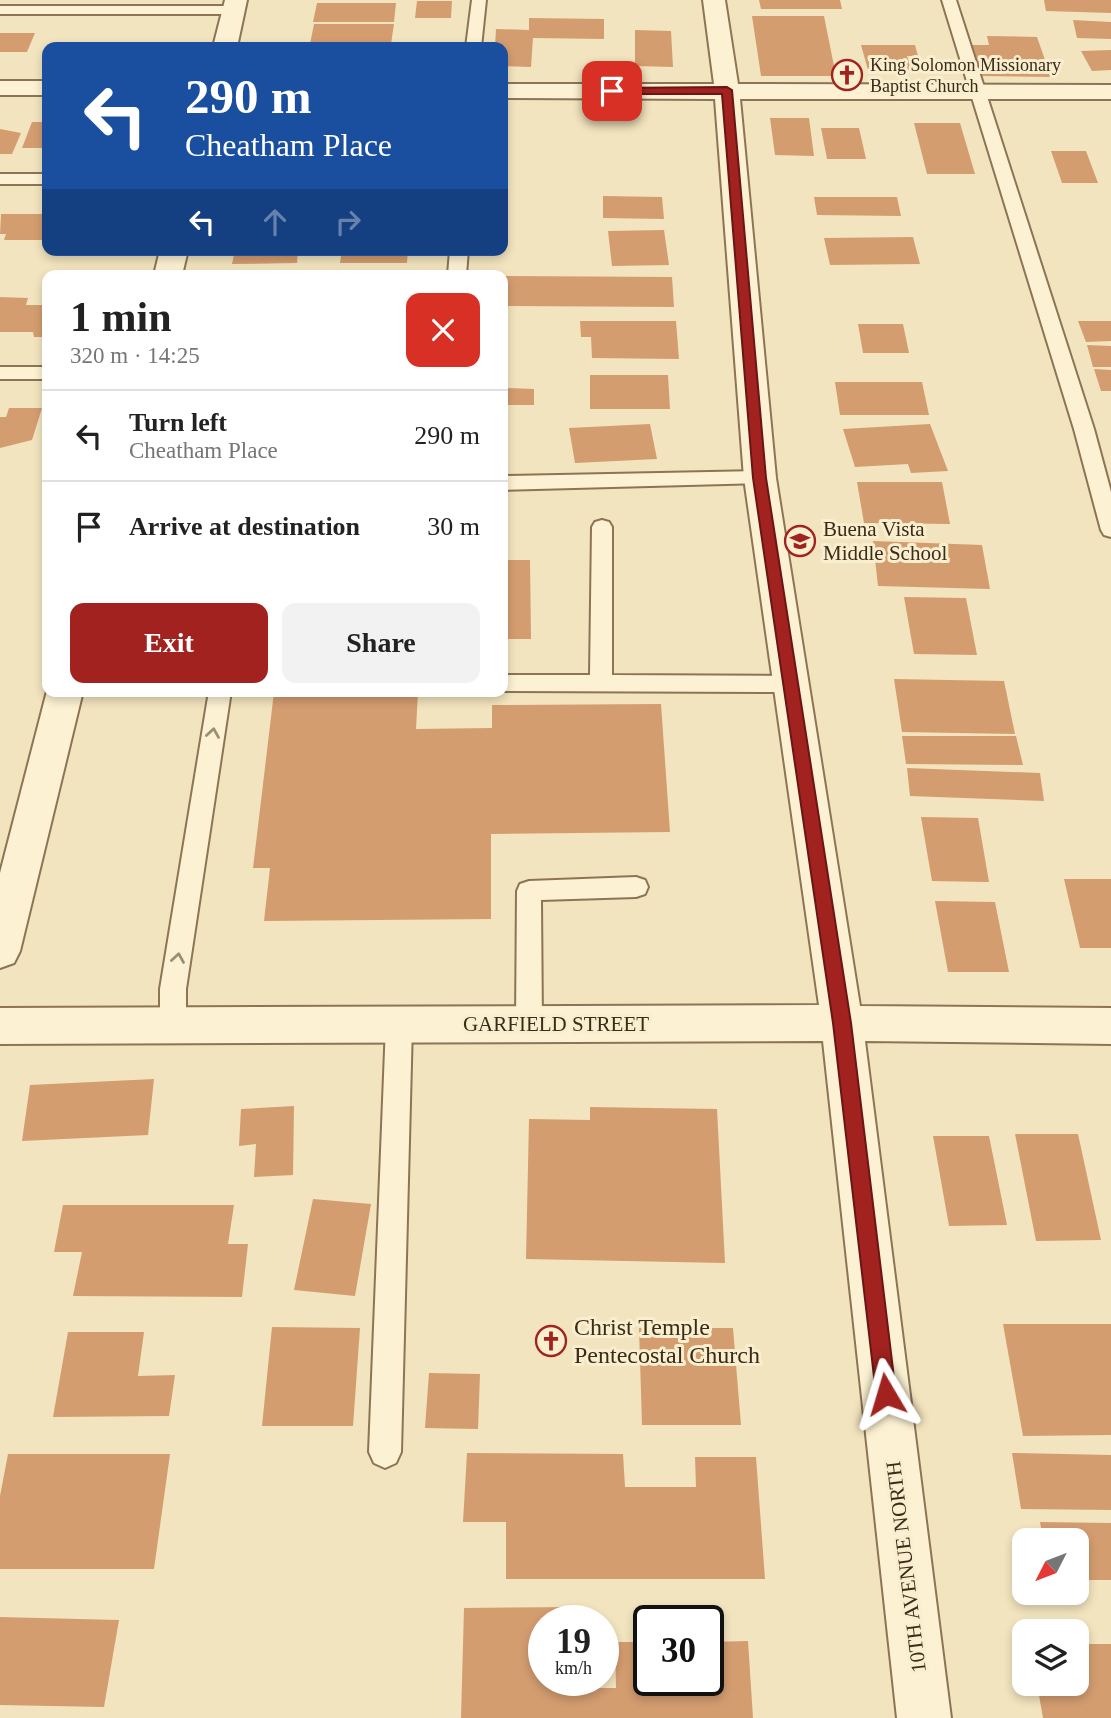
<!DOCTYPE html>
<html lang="en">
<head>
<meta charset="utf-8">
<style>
	:root { --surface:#fff; --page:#f2f2f2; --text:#222; --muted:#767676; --line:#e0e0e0; --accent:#a1221f }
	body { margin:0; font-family:Georgia,serif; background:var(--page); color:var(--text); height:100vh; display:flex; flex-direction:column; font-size:26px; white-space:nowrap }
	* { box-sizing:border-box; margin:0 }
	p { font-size:23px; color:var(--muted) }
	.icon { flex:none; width:38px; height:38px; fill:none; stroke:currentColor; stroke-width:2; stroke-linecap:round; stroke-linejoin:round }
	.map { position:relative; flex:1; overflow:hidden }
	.panel { position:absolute; left:42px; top:270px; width:466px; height:427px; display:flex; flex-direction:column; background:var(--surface); border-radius:14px; box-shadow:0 4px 10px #0003 }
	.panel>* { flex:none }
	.hud { position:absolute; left:42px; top:42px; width:466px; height:214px; border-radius:14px; box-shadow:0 4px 10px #0003; background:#1a4fa0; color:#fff; overflow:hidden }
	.needle { width:46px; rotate:228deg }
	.controls { position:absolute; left:1012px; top:1528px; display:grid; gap:14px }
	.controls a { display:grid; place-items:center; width:77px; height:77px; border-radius:14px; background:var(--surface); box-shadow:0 4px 10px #0003; font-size:35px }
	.speed { position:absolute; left:528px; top:1605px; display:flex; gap:14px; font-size:35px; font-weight:700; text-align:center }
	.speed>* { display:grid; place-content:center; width:91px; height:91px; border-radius:50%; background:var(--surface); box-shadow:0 4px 10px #0003; line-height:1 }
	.speed small { font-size:18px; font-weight:400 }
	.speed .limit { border:4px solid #111; border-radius:10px; background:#fff; color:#111 }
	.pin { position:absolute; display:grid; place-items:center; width:60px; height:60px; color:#fff; margin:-30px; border-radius:14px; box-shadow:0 4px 10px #0006 }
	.me { position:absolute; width:77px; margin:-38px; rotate:353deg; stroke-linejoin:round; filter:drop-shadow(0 0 5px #0008) }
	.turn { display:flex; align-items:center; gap:24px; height:147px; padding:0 28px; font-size:32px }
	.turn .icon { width:91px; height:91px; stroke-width:2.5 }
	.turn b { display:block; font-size:49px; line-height:60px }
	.lanes { display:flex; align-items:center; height:66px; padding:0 28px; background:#0003; justify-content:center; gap:35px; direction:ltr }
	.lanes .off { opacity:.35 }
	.round { display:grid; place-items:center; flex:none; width:74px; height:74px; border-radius:14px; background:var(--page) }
	.summary { display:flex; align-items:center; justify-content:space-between; height:119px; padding:0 28px }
	h1 { font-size:42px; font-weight:600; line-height:52px }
	.action { display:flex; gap:14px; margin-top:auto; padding:14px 28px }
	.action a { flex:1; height:80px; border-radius:14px; background:var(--accent); color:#fff; font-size:28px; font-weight:600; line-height:80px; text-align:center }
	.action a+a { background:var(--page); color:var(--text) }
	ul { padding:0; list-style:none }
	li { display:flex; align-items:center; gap:21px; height:91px; padding:0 28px; border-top:2px solid var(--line) }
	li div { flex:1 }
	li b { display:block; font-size:26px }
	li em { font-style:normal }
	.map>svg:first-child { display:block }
	.building { fill:#d49d70 }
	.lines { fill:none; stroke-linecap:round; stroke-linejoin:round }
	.lane-casing { stroke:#8c7455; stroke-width:4 }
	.street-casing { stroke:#8c7455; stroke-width:4 }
	.lane { fill:#fcf1d2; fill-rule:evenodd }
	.street { fill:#fcf1d2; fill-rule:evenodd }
	.oneway { stroke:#9b8e76 }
	.route { fill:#a1221f; stroke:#691614; stroke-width:2 }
	.labels { text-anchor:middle; stroke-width:6; stroke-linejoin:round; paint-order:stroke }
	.far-poi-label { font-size:18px; fill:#3a2b1b; stroke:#f9eece; text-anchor:start }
	.poi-label { font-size:21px; fill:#3a2b1b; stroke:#f9eece; text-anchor:start }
	.street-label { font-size:21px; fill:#3a2b1b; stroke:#f9eece }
	.near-poi-label { font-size:24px; fill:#3a2b1b; stroke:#f9eece; text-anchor:start }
</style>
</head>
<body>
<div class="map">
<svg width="1111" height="1718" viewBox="0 0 1111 1718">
	<rect width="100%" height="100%" fill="#f2e4be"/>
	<path class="building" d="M759 0H840L842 9H761Z
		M1044 0H1111V13L1046 11Z
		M417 1H452L451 18H415Z
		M317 3H396L394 22H313Z
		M752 16H824L836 76H761Z
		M529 18 604 19V39L533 38 531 67 502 66V47H495L496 29 529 30Z
		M1073 20 1111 22V39L1077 38Z
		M314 24H394L391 44H310Z
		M635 30 671 31 673 67 635 66Z
		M0 33H35L27 52H0Z
		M987 36 1037 37 1051 77 980 76 971 45H989Z
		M861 45H915L918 56H907L912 70H868Z
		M1111 50V70L1092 71 1081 51Z
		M770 118H809L814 156 775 155Z
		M32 122H47V148H22Z
		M914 123H960L975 174H927Z
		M821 128H859L866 159H827Z
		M0 129 21 133 12 154H0Z
		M1051 151H1086L1098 183H1062Z
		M603 196 662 197 664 219 603 218Z
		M814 197H897L901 216 817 215Z
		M1 214H47V240H4L6 234H0Z
		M664 230 669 265 612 266 608 231Z
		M913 237 920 264 830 265 824 238Z
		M235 250H298L297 263 232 264Z
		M342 250H408L407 263H340Z
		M502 276 672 277 674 307 502 306Z
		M0 297 28 298 26 305H47V337H34L33 332H0Z
		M580 321H676L679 359 592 358 591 337H581Z
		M1078 321H1111V341L1086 342Z
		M858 324H903L909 353H863Z
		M1087 345 1111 346V367H1093Z
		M1094 369 1111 370V391H1101Z
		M590 375H668L670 409H590Z
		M835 382H922L929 415H840Z
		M505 388 534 389V405H505Z
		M9 408H42L32 440 0 448V417H6Z
		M650 424 657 459 575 463 569 428Z
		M930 424 948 471 911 473 908 464 855 467 843 429Z
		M857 482H942L950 524 864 523Z
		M873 541 982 545 990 589 878 586Z
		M502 560H530L531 639H502Z
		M904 597 966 598 977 655 914 654Z
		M894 679 1004 681 1015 734 902 732Z
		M287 691 418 692 416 729 492 728V705L661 704 670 832 491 834V919L264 921 270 868H253L274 692Z
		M902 736H1016L1023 765 906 764Z
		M907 768 1040 773 1044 801 910 796Z
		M921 817 978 818 989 882 932 881Z
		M1064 879H1111V948H1080Z
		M935 901 995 902 1009 972H948Z
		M154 1079 148 1135 22 1141 30 1085Z
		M294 1106 293 1175 254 1177 256 1144 239 1146 241 1109Z
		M590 1107 717 1109 725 1263 526 1259 529 1119 590 1120Z
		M1015 1134H1078L1101 1240 1036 1241Z
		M933 1136H989L1007 1225 949 1226Z
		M313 1199 371 1204 355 1296 294 1290Z
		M63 1205H234L228 1244H248L242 1297 73 1296 82 1252H54Z
		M1003 1324H1111V1435L1023 1436Z
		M272 1327 360 1328 353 1426H262Z
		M639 1328H733L741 1425H642Z
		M68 1332H144L138 1376 175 1375 169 1416 53 1417Z
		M429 1373 480 1374 478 1429 425 1428Z
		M467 1453 623 1454 625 1487H696L695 1457H756L765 1579H506V1522H463Z
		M1012 1453 1111 1455V1510L1021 1509Z
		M8 1454H170L154 1569H0V1496Z
		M1040 1522 1111 1523V1580H1076V1540H1043Z
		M579 1607V1620H544V1680H581V1688H616L615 1642H649V1680H709V1642L748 1641 753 1718H461L464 1608Z
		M0 1617 119 1620 104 1707 0 1705Z
		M1076 1644H1111V1718H1043L1037 1684H1076Z"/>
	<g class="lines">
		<g class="lane-casing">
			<path id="lane" d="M472 0H486L481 47H466Z
				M942 0H956L1094 429 1111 492V537L1104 535 1101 530 1074 429Z
				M0 6H234L241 10 234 14H0Z
				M0 174H47V184H0Z
				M450 250H468L466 275H448Z
				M0 367H47V379H0Z
				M760 471 767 473 770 478 767 483 502 490V476Z
				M602 520 609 522 612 527V675L791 676 799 678 802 684 799 690 791 692 502 691V675H590L592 527 595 522Z
				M209 691H231L186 989V1026L182 1034 173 1037 164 1034 160 1026V989Z
				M636 877 645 880 648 887 645 894 636 897 541 900 542 1024 538 1032 529 1035 520 1032 516 1024 517 891 520 884 529 881Z
				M399 1014 408 1017 412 1025 401 1452 396 1463 385 1468 374 1463 369 1452 386 1025 390 1017Z"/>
		</g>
		<g class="street-casing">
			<path id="street" d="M225 0H247L237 47H213Z
				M703 0H725L738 84 1111 85V99H740L776 478 860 1006 1111 1008V1044L865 1041 951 1718H897L823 1041 0 1044V1008L819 1005 744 478 715 99 502 98V84H714Z
				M0 81H47V95H0Z
				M160 250H188L182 275H154Z
				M47 691H83L20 951 14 963 0 968V873Z"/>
		</g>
		<use href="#lane" class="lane"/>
		<use href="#street" class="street"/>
	</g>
	<defs><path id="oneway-chevron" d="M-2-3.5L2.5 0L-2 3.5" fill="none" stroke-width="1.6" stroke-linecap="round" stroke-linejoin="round" transform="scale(1.75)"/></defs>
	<g class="oneway">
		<use href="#oneway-chevron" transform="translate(213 733) rotate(-81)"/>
		<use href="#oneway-chevron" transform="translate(178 958) rotate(-81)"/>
	</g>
	<path class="route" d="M727 87 732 90 766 478 851 1023 896 1394 893 1401 886 1404 879 1401 876 1394 833 1023 753 478 722 94H612L607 91 612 88Z"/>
	<defs>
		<g id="church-ring" transform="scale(1.575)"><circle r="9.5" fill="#f9eece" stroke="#a1221f" stroke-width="1.5"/><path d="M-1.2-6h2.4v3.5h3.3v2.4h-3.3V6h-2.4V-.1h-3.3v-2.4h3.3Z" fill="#a1221f"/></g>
		<g id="school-ring" transform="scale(1.575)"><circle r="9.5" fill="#f9eece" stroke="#a1221f" stroke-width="1.5"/><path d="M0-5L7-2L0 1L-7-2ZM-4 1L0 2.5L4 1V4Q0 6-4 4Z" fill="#a1221f"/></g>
	</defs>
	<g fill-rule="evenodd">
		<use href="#church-ring" x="847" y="75"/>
		<use href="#school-ring" x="800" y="541"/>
		<use href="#church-ring" x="551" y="1341"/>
	</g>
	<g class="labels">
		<g class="far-poi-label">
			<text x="870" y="71">King Solomon Missionary<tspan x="870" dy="21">Baptist Church</tspan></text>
		</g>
		<g class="poi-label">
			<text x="823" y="536">Buena Vista<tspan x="823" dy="24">Middle School</tspan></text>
		</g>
		<g class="street-label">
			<text x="556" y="1031">GARFIELD STREET</text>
			<text transform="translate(906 1567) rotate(-97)" y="7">10TH AVENUE NORTH</text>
		</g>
		<g class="near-poi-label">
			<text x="574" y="1335">Christ Temple<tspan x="574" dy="28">Pentecostal Church</tspan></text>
		</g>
	</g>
</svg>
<div class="controls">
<a><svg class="needle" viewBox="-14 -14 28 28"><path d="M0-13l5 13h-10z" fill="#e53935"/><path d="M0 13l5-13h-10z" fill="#767676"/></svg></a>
<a><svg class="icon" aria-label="layers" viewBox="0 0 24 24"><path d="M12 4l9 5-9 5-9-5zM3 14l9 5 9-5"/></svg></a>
</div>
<div class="speed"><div>19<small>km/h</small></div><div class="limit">30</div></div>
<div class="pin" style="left:612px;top:91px;background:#d93025"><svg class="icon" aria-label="arrive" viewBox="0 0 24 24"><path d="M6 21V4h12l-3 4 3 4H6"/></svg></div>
<svg class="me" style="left:886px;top:1394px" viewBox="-20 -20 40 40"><path d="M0-17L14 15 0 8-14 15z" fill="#a1221f" stroke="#fff" stroke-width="4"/></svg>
<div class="hud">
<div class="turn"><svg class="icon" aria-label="left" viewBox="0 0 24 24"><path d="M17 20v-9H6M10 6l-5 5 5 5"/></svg><div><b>290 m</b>Cheatham Place</div></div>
<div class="lanes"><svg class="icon" aria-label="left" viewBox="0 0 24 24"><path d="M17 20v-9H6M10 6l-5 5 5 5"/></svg><svg class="icon off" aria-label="ahead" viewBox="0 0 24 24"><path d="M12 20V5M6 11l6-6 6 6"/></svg><svg class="icon off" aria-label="right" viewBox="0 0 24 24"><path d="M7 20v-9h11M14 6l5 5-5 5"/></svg></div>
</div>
<section class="panel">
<div class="summary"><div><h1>1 min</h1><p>320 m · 14:25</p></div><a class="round" style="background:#d93025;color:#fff"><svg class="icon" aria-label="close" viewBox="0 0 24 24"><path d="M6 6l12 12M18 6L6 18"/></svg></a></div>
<ul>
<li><svg class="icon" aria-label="left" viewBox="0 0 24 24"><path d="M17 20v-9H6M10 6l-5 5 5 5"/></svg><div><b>Turn left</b><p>Cheatham Place</p></div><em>290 m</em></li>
<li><svg class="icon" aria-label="arrive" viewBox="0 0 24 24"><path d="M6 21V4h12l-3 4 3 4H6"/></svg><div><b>Arrive at destination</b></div><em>30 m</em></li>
</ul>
<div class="action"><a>Exit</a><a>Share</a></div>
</section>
</div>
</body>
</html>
